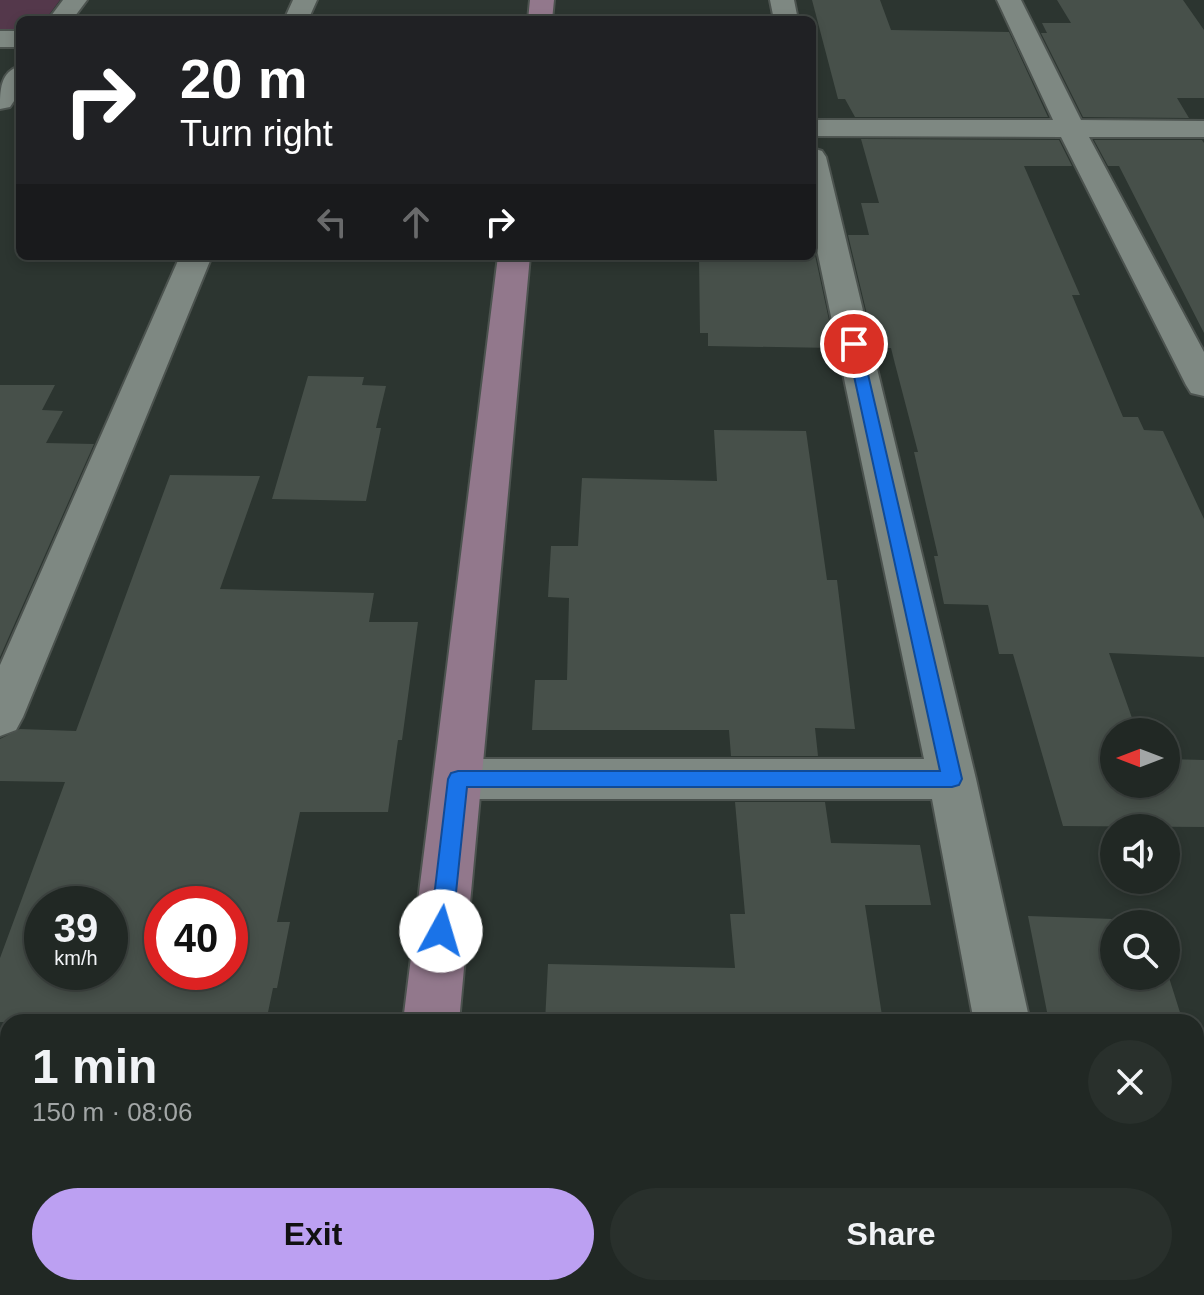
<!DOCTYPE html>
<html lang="en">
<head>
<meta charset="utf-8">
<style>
	:root { --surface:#212824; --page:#29302c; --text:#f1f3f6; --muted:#a2a6a6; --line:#3e4441; --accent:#bca0f2 }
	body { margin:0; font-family:Helvetica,sans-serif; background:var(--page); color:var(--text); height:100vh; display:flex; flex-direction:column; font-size:30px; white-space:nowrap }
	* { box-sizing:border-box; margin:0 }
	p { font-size:26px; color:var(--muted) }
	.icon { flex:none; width:44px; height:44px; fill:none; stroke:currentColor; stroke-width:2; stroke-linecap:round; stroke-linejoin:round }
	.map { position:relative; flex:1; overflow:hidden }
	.details { position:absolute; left:0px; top:1014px; width:1204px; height:282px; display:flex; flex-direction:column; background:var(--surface); border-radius:24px 24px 0 0; box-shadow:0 4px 12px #0003,0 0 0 2px var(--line) }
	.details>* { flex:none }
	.hud { position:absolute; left:16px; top:16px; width:800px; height:244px; border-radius:12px; box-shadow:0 4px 12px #0003,0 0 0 2px var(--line); background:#202124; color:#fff; overflow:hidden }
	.needle { width:52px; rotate:270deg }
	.tools { position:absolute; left:1100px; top:718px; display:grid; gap:16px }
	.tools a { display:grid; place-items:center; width:80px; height:80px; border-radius:50%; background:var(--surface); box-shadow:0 4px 12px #0003,0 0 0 2px var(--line); font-size:40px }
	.speed { position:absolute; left:24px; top:886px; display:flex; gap:16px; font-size:40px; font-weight:700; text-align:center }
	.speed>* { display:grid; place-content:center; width:104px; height:104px; border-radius:50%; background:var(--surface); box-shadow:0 4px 12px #0003,0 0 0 2px var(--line); line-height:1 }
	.speed small { font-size:20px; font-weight:400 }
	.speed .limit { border:12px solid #d22; background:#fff; color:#111 }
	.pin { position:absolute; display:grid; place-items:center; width:68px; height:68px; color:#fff; margin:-34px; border:4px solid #fff; border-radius:50%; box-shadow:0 2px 8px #0007 }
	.me { position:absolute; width:88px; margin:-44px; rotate:6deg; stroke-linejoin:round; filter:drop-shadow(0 0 6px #0008) }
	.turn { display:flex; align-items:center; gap:28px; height:168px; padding:0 32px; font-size:36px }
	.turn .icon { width:104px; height:104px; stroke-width:2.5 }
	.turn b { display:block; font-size:56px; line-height:68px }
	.lanes { display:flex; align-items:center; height:76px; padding:0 32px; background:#0003; justify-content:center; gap:40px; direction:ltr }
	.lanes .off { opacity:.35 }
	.round { display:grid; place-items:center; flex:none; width:84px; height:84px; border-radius:42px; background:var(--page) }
	.summary { display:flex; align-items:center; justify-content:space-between; height:136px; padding:0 32px }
	h1 { font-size:48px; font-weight:700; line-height:60px }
	.primary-button { display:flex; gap:16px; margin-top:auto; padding:16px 32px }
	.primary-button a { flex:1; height:92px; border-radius:48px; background:var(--accent); color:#111; font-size:32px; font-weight:700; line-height:92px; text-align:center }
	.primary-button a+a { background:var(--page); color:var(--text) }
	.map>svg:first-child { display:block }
	.green { fill:#54384b }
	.building { fill:#47504a; fill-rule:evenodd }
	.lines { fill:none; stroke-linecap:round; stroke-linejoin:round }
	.street-casing { stroke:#4c534f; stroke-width:4 }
	.secondary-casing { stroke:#4c534f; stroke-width:4 }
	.street { fill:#7e8882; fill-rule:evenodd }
	.secondary { fill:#92788c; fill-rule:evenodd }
	.route { fill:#1a73e8; stroke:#114b97; stroke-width:2 }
</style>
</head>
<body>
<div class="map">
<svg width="1204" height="1295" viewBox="0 0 1204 1295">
	<rect width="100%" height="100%" fill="#2c3530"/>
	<path class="green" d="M0 0H60L45 20H20V31H0Z"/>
	<path class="building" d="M812 0H880L891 30 1009 32 1048 117H855L845 99H838Z
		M1057 0H1183L1204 30V98H1177L1189 118 1083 117 1041 33H1047L1042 23H1071Z
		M861 139 1059 140 1072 166H1024L1080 295H1072L1123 417H1138L1144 430 1163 431 1204 519V657L1109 653 1137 732H1114V784H1166V759L1204 760V827L1063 826 1013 654H999L988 605 944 604 934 556H938L914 452H918L895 364 891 348H875L848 235H869L861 203H879Z
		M1094 140H1202L1204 143V333L1119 166H1108Z
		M812 241 835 348 708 346V333H700L699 256H812Z
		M308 376 364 377 362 385 386 386 376 428H381L366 501 272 499Z
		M0 385H55L42 410 63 411 46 443 94 444 0 657Z
		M714 430 806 431 827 580H837L855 729 815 728 818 756H731L729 730H532L535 680H567L569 598 548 597 551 546H578L582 478 717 481Z
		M170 475 260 476 220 589 374 593 369 622H418L402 740H398L388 812H300L277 922H290L277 988H273L266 1022H0V958L65 782 0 781V739L20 729 76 731ZM42 904H110V972H42ZM162 904H230V972H162Z
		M735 802H825L831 843 920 845 931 905H865L883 1022H545L548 964 735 968 730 914H745Z
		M1028 916 1142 920 1148 924H1114V976H1166V968L1183 1022H1049Z"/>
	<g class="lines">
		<g class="street-casing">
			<path id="street" d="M63 0H87L72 20H48Z
				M293 0H317L308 20H284Z
				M770 0H794L798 20H774Z
				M997 0H1021L1081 120 1204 121V137H1089L1204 352V396L1191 393 1186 385 1061 137 812 136V120H1053Z
				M0 31H20V47H0Z
				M20 66V92L10 107 0 109C0 90 0 72 20 66Z
				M812 148 822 151 826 157 976 779 1030 1022H974L932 799H458L441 793 434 779 441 765 458 759H924L812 226Z
				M180 256H212L23 717 16 730 0 736V665Z
				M1026 1288H1090L1092 1295H1028Z"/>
		</g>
		<g class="secondary-casing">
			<path id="secondary" d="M530 0H554L552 20H528Z
				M498 256H530L459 1022H403Z
				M334 1288H398L396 1295H332Z"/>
		</g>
		<use href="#street" class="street"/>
		<use href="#secondary" class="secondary"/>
	</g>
	<path class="route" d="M854 339 861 344 962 779 959 785 952 787H467L452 931 449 938 441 941 433 938 430 931 448 779 451 773 458 771H940L847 344Z"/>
</svg>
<div class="tools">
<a><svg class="needle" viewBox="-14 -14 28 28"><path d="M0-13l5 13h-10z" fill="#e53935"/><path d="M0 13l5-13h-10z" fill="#a2a6a6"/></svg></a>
<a><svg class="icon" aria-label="sound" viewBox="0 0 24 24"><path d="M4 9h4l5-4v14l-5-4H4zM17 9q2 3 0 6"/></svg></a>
<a><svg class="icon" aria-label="search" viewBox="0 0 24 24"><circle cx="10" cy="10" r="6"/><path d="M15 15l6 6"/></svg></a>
</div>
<div class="speed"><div>39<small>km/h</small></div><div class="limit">40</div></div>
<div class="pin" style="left:854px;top:344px;background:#d93025"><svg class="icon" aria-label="arrive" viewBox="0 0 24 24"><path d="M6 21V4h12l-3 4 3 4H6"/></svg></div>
<svg class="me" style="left:441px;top:931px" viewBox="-20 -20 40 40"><circle r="19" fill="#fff"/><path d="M0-13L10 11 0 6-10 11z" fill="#1a73e8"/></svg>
<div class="hud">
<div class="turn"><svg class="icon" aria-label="right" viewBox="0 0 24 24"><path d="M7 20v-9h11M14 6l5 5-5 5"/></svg><div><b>20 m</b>Turn right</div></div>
<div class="lanes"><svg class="icon off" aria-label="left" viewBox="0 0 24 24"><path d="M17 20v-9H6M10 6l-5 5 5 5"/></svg><svg class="icon off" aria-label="ahead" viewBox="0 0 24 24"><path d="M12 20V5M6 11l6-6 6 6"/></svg><svg class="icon" aria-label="right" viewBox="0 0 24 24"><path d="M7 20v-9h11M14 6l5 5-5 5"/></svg></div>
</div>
<section class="details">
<div class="summary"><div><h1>1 min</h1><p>150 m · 08:06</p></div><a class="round"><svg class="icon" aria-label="close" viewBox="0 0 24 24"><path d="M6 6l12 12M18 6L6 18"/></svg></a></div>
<div class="primary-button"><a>Exit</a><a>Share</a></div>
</section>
</div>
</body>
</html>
